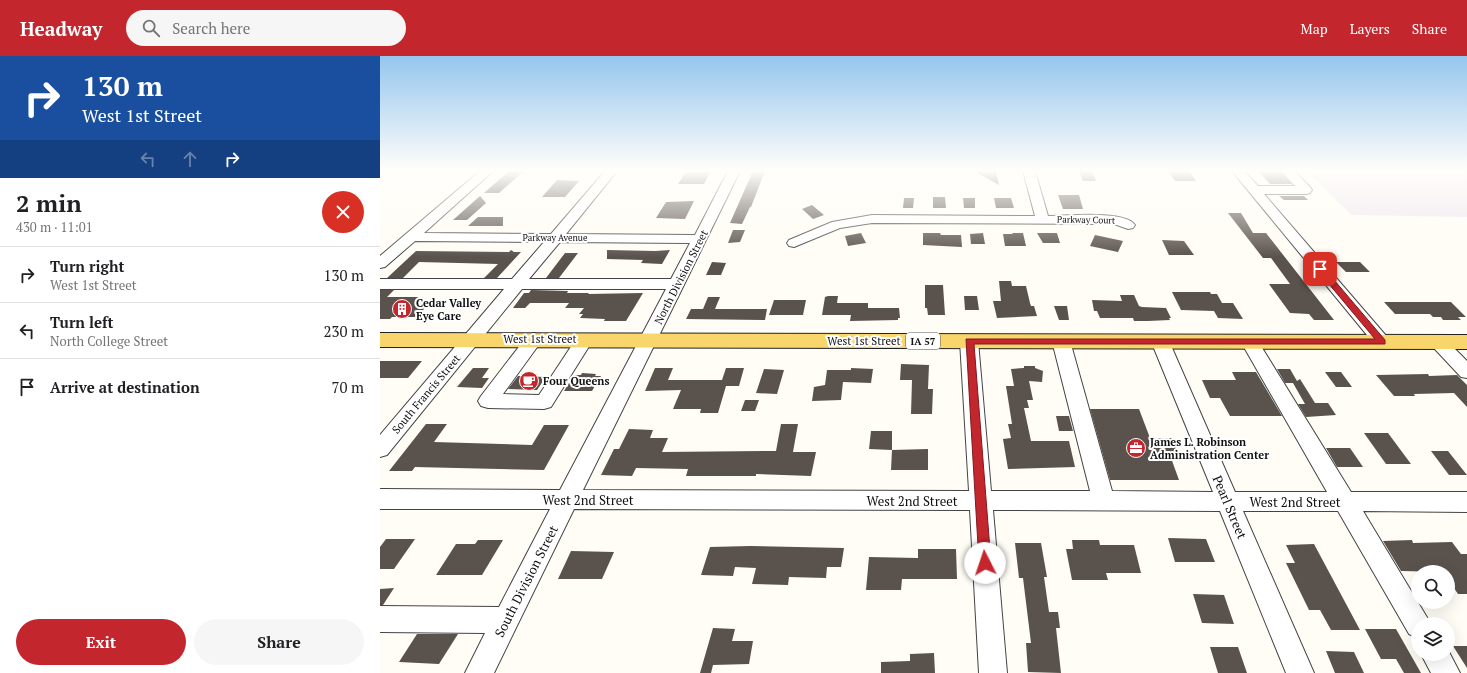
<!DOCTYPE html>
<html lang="en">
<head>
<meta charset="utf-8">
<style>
	:root { --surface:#fff; --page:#f6f6f6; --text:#202124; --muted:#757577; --line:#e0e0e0; --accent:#c4262e }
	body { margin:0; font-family:"PT Serif",serif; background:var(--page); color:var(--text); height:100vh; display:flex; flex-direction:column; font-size:15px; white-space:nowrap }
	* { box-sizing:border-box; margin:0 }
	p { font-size:13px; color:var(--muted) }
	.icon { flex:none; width:22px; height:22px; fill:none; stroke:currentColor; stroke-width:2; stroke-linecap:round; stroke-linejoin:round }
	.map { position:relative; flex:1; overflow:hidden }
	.drawer { display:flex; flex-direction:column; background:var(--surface); width:380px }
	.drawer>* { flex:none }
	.top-card { background:#1a4fa0; color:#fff; overflow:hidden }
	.fabs { position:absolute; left:1031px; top:509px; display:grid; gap:8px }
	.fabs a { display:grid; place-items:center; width:44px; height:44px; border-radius:50%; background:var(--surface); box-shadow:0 4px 16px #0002; font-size:20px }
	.pin { position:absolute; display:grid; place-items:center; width:34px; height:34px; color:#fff; margin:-17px; border-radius:8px; box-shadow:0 2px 6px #0006 }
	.me { position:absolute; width:44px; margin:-22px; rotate:356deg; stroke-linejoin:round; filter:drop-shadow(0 0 3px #0008) }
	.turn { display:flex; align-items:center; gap:14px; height:84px; padding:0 16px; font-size:18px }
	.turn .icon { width:52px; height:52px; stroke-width:2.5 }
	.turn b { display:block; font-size:28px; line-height:34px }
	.lanes { display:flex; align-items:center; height:38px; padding:0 16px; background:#0003; justify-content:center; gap:20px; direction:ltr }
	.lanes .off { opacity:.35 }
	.round { display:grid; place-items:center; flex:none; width:42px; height:42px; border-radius:21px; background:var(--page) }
	.head { display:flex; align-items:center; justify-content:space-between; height:68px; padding:0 16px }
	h1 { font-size:24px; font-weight:700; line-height:30px }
	.action { display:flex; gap:8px; margin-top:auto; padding:8px 16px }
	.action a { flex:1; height:46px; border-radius:24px; background:var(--accent); color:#fff; font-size:16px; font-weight:700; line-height:46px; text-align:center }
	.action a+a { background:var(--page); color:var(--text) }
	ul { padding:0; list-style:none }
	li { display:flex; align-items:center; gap:12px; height:56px; padding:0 16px; border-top:1px solid var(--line) }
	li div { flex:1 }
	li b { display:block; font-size:15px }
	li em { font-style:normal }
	header { display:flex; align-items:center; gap:24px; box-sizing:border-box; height:56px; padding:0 20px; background:var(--accent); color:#fff }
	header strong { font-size:19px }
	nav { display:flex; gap:22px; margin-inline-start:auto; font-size:14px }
	.search { width:280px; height:36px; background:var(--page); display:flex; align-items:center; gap:10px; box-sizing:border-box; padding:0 14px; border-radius:22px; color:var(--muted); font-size:15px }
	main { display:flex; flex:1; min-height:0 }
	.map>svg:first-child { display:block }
	.industrial { fill:#eee6ef }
	.building { fill:#5a524d }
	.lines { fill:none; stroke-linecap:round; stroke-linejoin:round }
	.minor-casing { stroke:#444; stroke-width:2 }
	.major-casing { stroke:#222; stroke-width:2 }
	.minor { fill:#fff; fill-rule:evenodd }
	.major { fill:#f9d66b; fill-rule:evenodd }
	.route { fill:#c4262e; stroke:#7f191e }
	.labels { text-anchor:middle; stroke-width:4; stroke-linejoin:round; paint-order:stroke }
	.far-street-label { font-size:9px; fill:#111; stroke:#fff }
	.shield { fill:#fff; stroke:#585858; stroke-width:1 }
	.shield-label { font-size:10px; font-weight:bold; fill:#111 }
	.street-label { font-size:11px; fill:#111; stroke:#fff }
	.poi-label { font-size:11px; font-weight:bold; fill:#111; stroke:#fff; text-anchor:start }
	.near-street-label { font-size:13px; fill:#111; stroke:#fff }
</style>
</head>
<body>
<header>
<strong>Headway</strong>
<div class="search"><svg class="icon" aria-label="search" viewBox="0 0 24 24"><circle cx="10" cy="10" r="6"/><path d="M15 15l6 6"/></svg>Search here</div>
<nav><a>Map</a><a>Layers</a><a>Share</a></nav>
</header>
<main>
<section class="drawer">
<div class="top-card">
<div class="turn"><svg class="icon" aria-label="right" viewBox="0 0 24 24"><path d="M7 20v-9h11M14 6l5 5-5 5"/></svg><div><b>130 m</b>West 1st Street</div></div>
<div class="lanes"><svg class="icon off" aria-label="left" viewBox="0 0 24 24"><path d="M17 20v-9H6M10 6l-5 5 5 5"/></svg><svg class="icon off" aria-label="ahead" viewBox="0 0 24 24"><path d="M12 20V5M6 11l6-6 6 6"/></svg><svg class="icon" aria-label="right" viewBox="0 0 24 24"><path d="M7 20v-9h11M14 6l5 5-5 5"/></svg></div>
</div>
<div class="head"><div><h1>2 min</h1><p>430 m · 11:01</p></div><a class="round" style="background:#d93025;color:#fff"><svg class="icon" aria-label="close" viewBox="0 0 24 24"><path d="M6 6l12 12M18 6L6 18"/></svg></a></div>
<ul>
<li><svg class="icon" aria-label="right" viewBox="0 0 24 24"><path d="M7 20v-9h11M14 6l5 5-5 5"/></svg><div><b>Turn right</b><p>West 1st Street</p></div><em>130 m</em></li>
<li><svg class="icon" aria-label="left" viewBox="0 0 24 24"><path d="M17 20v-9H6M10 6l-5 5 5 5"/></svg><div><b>Turn left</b><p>North College Street</p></div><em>230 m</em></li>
<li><svg class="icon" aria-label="arrive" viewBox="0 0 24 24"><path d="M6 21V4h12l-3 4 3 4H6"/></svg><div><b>Arrive at destination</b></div><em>70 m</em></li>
</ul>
<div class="action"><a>Exit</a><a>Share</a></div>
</section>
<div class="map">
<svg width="1087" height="617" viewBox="0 0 1087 617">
	<rect width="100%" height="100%" fill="#fffdf5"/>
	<path class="industrial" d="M926 115H1087V161L972 159Z"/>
	<path class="building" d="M129 115H144L119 137H104Z
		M373 115H385L371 151H370L362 168 350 167Z
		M594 115H616L619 129Z
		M699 115H712L716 125H703Z
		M788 115H809L816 125H795Z
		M878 115H900L912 128H890Z
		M306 116H330L324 128H298Z
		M177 124 199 125 185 141H162Z
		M678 139H699L703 153H683Z
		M100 140 106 147 87 164H73Z
		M899 140H924L928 144H904Z
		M553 141H565L566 152H553Z
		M524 142H534L533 152H523Z
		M583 142H595V152H584Z
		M614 142H631L634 152H616Z
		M314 145 305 163 276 162 286 146Z
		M432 149 444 159 433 163 422 153Z
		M848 157H861L873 177H886L954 264H934L929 258 910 257 889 228H910L891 202H883Z
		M98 161H123V170H88Z
		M353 174H365L360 186 348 187Z
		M481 177 486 187 468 190 465 180Z
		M543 177H560L561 179H581L582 191 543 189Z
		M603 177 605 188H591L590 178Z
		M632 177H643L646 190H625L623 178H633Z
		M657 177H677L680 187H663Z
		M715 179 743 185 738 196 710 190Z
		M782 184 804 185 814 199H789Z
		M131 194 134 196H141L117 222H104L118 208 39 206 23 222H7L36 195 129 196Z
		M227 194 275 195 290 194 282 208 261 207 263 204 227 203Z
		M185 197H198L179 222H166Z
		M332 206 346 207 341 219H326Z
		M956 206H980L990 216H966Z
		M619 225H631L632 230H646L650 247 651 250H654L657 260 617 262 613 245H621Z
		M545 229H563L565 259H548L547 252H545Z
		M0 234H14L7 241H39L36 245H52L36 261H12L10 263H0Z
		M151 234 188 235 187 237H209L208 238 263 237 246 265H224L225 263 200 262 203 258H199L204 252H185L189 247H150L145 252H133L144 237H149Z
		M792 236H830L831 238H837L842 247H853L863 263 838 262 834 255 801 254Z
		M740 239H754L759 250 762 251 786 252 791 262H789L790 264 768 265H754L753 262H720L717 255H714L712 244 742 245Z
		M448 240H458L457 247H488V252H519L520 262H518V264L470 265 471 259H442L445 241Z
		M584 240H597L599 254H585Z
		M328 241H340L335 253H387L385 264 306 263 311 253H323Z
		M394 244H426L423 259H389Z
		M1004 246H1071L1086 261H1078L1081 264H1063L1061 261H1053L1050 258H1015Z
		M674 250H687L689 264H679Z
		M0 305H42L28 322H0Z
		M521 308 549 309 548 333H553L552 358H531L532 324H520Z
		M644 310H655V312L663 315 662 326 649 325 653 344H647L649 352H644L651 385H689L695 411 628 413 623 383 631 382 628 368H632L626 330H634L631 313 644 312Z
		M93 312H109L102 322H109L102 332 77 331Z
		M275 312H293L288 324H342L346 312H364L359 330H346L338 357H320L321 353H293L301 334 265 335Z
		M471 312 493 313 491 327 463 326 461 344 432 345 434 331 445 329 447 314H471Z
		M384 313 404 314 397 338 376 337Z
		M897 313H910L917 325 920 323 935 347H948L956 359 926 361 918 348H925L913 327H905Z
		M852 316H876L902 360H850L840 342H830L822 324H856Z
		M945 316H961L972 331H956Z
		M202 317 216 318 215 320H221L212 335H184L194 319H201Z
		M1048 318 1049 320 1077 319 1087 329V351L1074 337 1034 338 1035 340H1014L996 319Z
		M138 320 166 321 157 334 128 333Z
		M365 344H379L375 355H361Z
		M710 353H759L770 382H792L800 402H791L799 424H730Z
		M676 360H689L693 375H679Z
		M46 368H67L54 386 152 389 164 369H189L164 414 35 411 32 415H9Z
		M401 368H418L413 396H436L431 420 376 418V420H306L308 413 256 412 252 420 221 419 234 393H239L249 373 273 374 270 382H288L282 396 396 395Z
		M491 375H512V394L489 393Z
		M984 377H1008L1031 408H1006Z
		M946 392H970L983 411H957Z
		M548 393V414H511L512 394Z
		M1051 395H1068L1087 419H1069Z
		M788 482 826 483 835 506H795Z
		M6 483H35L14 513H0V491Z
		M98 484H123L102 519H56L76 488H95Z
		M692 484H719L720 489H754L761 517H726L728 524H692L686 493H693Z
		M1032 484 1033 487 1072 486 1081 498H1087V538H1078L1068 523V516L1021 515 1003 485Z
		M635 487H661L667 521H664L669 556H678L680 572H676L681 617 648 616 646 587H651L643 522H639Z
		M934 488 980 574H951L940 554H929L906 507H915L906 489Z
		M370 490 464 492 461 511H447L446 522 409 521 408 529 372 528 376 512 355 511 353 520 321 519 330 491Z
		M538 493H576L577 523H522L521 534H486L489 501 538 502Z
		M191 495 234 496 222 523H178Z
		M14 532 3 549H0V533Z
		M813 538 844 539 854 568 822 567Z
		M333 572 355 573 352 585H373L369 608 333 609 331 617H320Z
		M985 573H1016L1041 617H1024L1016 603H1001Z
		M37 578H78L59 608 19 606Z
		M1073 590H1087V612Z
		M830 591H858L867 617H838Z
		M946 595 974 596 984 617H955Z
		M554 597 555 617H501V606L530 605V598Z"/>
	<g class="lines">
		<g class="minor-casing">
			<path id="minor" d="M100 115H113L44 177 171 178 225 115H237L186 178 315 179 348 115H360L203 434 589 435 580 285 583 281 589 279 595 281 598 285 611 435H710L672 285 675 281 681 279 687 281 690 285 732 435 833 436 771 285 774 281 780 279 786 281 789 285 855 436H947L861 286 864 282 870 280 876 282 971 436H1087V456L983 455 1051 568H1038V582L1029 578 958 455H863L934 617H906L840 455 613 454 627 617H599L590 454 194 453 114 617H85L105 577 0 576V550L119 551 170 453H0V433L180 434 286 233H142L7 399 0 401V379L124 233H0V223H132L164 186 35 185 5 211 0 212V200ZM180 186 310 187 291 223H149Z
				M643 115H655L668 160C686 160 745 154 755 169L753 172 748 173 734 168 492 167 460 172 414 191 409 190 407 187 409 184 452 166 492 159 655 160Z
				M852 115H864L878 130H915L901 115H914L930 131 932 134 930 137 926 138H884L1008 282 1011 286 1008 290 1002 292 996 290Z
				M154 277 160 279 163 283 123 338 159 339 198 280 204 278 210 280 213 284 171 351 164 353 108 352 101 350 98 345 101 340 148 279Z
				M1058 280 1064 282 1087 305V322L1081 321 1052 290 1049 286 1052 282Z
				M1068 594 1080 617H1051L1041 598H1068Z"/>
		</g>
		<g class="major-casing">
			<path id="major" d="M0 277 1087 279V293L0 291Z"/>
		</g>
		<use href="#minor" class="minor"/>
		<use href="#major" class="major"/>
	</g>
	<linearGradient id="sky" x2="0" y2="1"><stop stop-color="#95c6ee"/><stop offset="0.57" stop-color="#fffefa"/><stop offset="1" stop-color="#fffefa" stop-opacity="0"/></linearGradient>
	<rect width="1087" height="201" fill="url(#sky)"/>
	<path class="route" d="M938 211H943L1005 284V288H594L611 507 610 511 605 513 601 511 599 507 586 283H995L938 215Z"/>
	<defs>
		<g id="building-disc" transform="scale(1)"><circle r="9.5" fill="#c4262e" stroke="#fff"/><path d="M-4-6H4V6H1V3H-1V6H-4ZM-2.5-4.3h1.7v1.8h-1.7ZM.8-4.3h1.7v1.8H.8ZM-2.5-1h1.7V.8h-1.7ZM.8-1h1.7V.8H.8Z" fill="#fff"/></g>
		<g id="cafe-disc" transform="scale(1)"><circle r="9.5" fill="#c4262e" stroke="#fff"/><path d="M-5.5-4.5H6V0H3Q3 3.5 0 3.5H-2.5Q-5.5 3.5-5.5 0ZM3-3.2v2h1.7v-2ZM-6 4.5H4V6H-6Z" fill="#fff"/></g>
		<g id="office-disc" transform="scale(1)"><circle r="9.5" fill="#c4262e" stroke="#fff"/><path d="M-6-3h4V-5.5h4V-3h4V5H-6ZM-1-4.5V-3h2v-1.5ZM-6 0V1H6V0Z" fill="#fff"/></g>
	</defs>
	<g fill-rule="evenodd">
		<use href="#building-disc" x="22" y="253"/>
		<use href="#cafe-disc" x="149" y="325"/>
		<use href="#office-disc" x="756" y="392"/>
	</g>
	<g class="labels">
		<g class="far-street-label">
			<text transform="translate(706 164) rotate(1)" y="3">Parkway Court</text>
			<text x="175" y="185">Parkway Avenue</text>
		</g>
		<rect class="shield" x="526" y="277" width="34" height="16" rx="3"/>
		<g class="shield-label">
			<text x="543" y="289">IA 57</text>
		</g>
		<g class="street-label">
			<text transform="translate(301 221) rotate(-63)" y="4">North Division Street</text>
			<text x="160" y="287">West 1st Street</text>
			<text x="484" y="289">West 1st Street</text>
			<text transform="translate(46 338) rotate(-50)" y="4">South Francis Street</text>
		</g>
		<g class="poi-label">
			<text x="36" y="251">Cedar Valley<tspan x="36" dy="13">Eye Care</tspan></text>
			<text x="163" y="329">Four Queens</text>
			<text x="770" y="390">James L. Robinson<tspan x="770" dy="13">Administration Center</tspan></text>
		</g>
		<g class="near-street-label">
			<text x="208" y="449">West 2nd Street</text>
			<text x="532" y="450">West 2nd Street</text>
			<text x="915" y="451">West 2nd Street</text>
			<text transform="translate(850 451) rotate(67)" y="5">Pearl Street</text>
			<text transform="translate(146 525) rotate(-63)" y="5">South Division Street</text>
		</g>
	</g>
</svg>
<div class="fabs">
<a><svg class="icon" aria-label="search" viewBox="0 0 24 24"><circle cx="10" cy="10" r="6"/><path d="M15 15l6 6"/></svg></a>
<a><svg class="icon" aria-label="layers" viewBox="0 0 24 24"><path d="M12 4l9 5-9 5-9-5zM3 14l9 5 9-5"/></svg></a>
</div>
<div class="pin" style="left:940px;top:213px;background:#d93025"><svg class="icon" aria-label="arrive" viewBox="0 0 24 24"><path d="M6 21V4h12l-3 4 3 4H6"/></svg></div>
<svg class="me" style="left:605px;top:507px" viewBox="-20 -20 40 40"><circle r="19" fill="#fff"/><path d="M0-13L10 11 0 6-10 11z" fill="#c4262e"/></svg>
</div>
</main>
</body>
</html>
